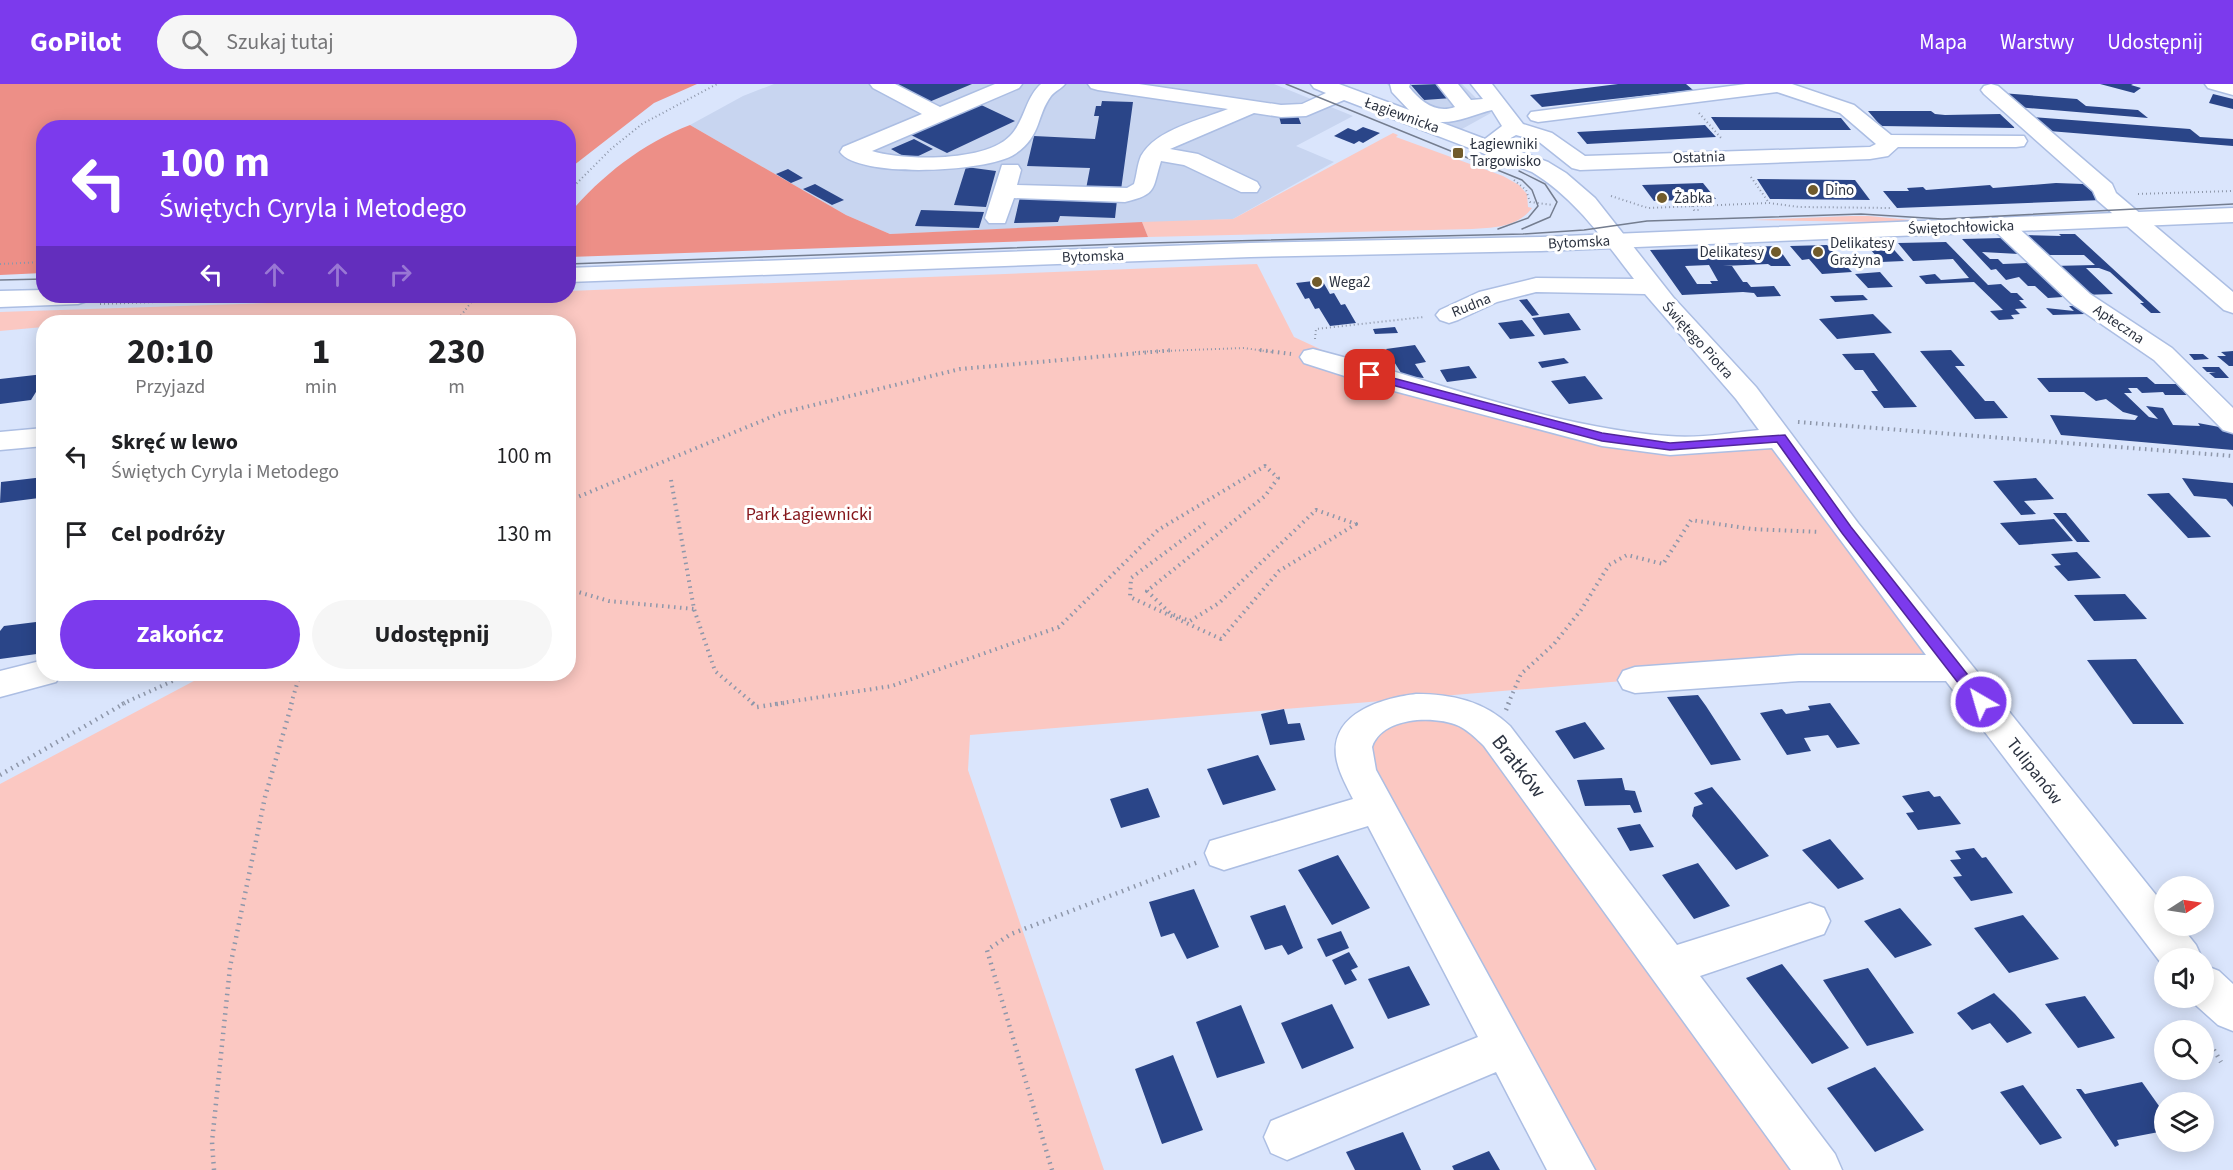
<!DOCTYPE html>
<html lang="pl">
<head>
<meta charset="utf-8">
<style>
	:root { --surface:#fff; --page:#f6f6f6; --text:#202124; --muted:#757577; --accent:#7c3aed }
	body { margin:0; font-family:"Source Sans 3",sans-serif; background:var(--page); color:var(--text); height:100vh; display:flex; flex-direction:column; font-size:22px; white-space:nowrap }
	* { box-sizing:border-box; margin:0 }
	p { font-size:20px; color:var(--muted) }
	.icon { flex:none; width:33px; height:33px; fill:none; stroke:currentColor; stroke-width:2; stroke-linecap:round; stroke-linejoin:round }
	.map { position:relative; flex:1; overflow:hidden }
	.drawer { position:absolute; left:36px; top:231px; width:540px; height:366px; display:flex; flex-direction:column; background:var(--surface); border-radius:24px; box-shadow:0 3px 15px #0003 }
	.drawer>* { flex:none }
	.banner { position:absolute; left:36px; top:36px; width:540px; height:183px; border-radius:24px; box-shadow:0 3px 15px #0003; background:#7c3aed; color:#fff; overflow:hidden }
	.needle { width:39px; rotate:78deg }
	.fabs { position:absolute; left:2154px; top:792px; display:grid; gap:12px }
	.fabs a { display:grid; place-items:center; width:60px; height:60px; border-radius:50%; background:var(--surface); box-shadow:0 3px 15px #0003; font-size:30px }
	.pin { position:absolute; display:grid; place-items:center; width:51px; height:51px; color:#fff; margin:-26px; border-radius:12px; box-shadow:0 3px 9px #0006 }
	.me { position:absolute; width:66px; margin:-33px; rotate:322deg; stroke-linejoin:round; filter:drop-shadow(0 0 4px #0008) }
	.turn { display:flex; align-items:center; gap:21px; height:126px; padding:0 24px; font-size:27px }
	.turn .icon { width:78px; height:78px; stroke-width:2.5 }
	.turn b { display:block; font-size:42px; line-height:51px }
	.lanes { display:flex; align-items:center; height:57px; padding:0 24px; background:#0003; justify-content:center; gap:30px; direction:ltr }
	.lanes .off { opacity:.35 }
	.eta { display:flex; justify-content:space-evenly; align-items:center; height:102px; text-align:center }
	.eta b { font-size:36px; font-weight:700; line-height:42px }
	.primary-button { display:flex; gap:12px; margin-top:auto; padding:12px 24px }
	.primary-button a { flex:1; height:69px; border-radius:36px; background:var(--accent); color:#fff; font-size:24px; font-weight:700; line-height:69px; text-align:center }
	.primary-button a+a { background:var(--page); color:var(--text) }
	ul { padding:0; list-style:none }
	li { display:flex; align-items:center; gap:18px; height:78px; padding:0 24px }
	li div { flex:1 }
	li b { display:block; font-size:22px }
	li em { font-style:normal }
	header { display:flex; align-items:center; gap:36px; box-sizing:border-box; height:84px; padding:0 30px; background:var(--accent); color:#fff }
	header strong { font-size:28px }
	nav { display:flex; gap:33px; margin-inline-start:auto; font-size:21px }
	.search { width:420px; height:54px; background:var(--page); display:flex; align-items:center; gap:15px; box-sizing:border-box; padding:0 21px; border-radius:33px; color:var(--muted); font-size:22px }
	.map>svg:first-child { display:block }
	.built { fill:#c8d5f0 }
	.green { fill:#fbc8c2 }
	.forest { fill:#ed8f87 }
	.building { fill:#2a4588; fill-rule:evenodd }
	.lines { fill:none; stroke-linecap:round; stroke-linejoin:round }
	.minor-casing { stroke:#acbee3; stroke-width:3 }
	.major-casing { stroke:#acbee3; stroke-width:3 }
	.path-far2 { stroke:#8e97aa; stroke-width:2; stroke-dasharray:1 3; stroke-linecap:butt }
	.path-far1 { stroke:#8e97aa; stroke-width:4; stroke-dasharray:1.5 4.5; stroke-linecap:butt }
	.path { stroke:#8e97aa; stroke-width:4.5; stroke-dasharray:1.5 5; stroke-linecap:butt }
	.minor { fill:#fff; fill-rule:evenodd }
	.major { fill:#fff; fill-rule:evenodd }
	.tram { stroke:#747d8f; stroke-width:1.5 }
	.route { fill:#7c3aed; stroke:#51269a; stroke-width:1.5 }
	.poi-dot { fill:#715b2b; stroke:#fff; stroke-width:2 }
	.labels { text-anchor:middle; stroke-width:6; stroke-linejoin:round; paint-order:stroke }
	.far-street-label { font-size:15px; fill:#2c3341; stroke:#fff }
	.far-poi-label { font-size:15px; fill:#2c3341; stroke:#fff; text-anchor:start }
	.park-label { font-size:18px; fill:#85161b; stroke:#fff }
	.street-label { font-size:18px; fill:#2c3341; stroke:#fff }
	.near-street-label { font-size:21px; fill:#2c3341; stroke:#fff }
</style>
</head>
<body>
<header>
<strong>GoPilot</strong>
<div class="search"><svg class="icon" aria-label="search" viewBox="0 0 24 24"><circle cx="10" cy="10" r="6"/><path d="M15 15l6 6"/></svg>Szukaj tutaj</div>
<nav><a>Mapa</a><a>Warstwy</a><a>Udostępnij</a></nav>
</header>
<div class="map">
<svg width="2233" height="1086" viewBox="0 0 2233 1086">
	<rect width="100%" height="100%" fill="#dae5fc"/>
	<path class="built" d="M774 0H1274L1353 32 1296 62 1334 78 1233 135 890 150 846 131 690 41 743 12Z
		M1387 0H1462L1491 29 1462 45 1407 23Z"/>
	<path class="green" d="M1393 49 1398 51 1396 53 1503 92 1519 101 1527 110 1528 123 1532 124C1518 143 1494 144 1472 145L1148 153 1142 138 1233 135Z
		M1868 132 1944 139 1751 136 1852 132Z
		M1257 180 1294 253 1389 297 1657 360 1781 354 1954 584 1635 596 970 651 968 686 1104 1086H0V700L207 590H568V238H44L43 243 0 247V228L476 212H568L569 207Z
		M1464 629 1819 1086H1572L1361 694 1369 638Z"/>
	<path class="forest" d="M0 0H697L654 19 569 85 568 44H44L43 189 0 191Z
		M690 41 846 131 890 150 1142 138 1148 153 569 173V130C601 92 643 59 690 41Z"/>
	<path class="building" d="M894 0H972L929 18Z
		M1440 0 1452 14 1424 16 1411 1Z
		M1618 0H1686L1693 6 1542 23 1530 11Z
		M2100 0H2133L2131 1 2141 4 2134 9Z
		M2001 9 2077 15 2086 22 2138 26 2148 34 2016 23Z
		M2213 10 2233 15V25L2209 19Z
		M1102 17 1133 18 1121 106 1086 105 1090 84 1027 82 1034 52 1095 55 1099 32H1094L1096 22H1101Z
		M977 19 1015 37 947 69 907 49Z
		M1868 27H1931L1935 30 1945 31 2000 30 2015 44 1881 42Z
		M1279 32H1298L1301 40H1281Z
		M1711 33 1841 34 1851 46H1720Z
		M2032 33 2190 45 2200 53 2233 55V62L2049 47Z
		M1705 41 1716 53 1587 60 1577 48Z
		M1363 43 1380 49 1363 59 1359 57 1354 60 1334 52 1348 44 1356 47Z
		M914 55 933 65 910 76 891 65Z
		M966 83 996 87 986 123 954 121Z
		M788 85 803 94 791 99 776 90Z
		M1757 95 1855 96 1870 116 1770 115Z
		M1703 99 1716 115 1654 117 1642 101Z
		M2056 99 2083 100 2102 116 1897 124 1883 107H1909L1907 104 1923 103 1926 106 1990 101 1993 104Z
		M815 100 844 116 832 121 803 105Z
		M1020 113 1117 116 1115 134 1060 132 1058 138 1014 139Z
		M921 126 984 128 979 144 915 142Z
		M2059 150H2075L2161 229H2151L2140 219H2144L2110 188 2099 184H2086L2113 210 2083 211 2053 182 2095 181 2084 171H2045L2024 151 2061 152Z
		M2002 154 2019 170 1982 168 1990 175H1998L2003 180 2028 179 2063 213 2048 214 2035 202H2028L2019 193 2006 196 1996 185 1991 186 1962 155Z
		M1946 158 1988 201 2001 200 2011 209H2017L2024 216H2019L2027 224 2015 225 2020 230 2011 231 2014 235 1999 236 1990 227 2003 226 1974 198 1926 200 1919 192 1935 190 1941 196 1969 194 1953 175 1913 177 1898 159Z
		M1888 159 1904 177 1881 178 1866 160Z
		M1827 161 1852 188 1822 190 1809 175 1802 176 1790 162Z
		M1777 162 1791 182H1771L1768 180 1723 182H1732L1743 198H1747L1751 203 1774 202 1781 212 1757 213 1754 209 1743 208 1682 211 1650 166ZM1709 181 1718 197H1710L1712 200H1697L1685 182Z
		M1880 188 1893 203 1868 204 1855 190Z
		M1322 196 1330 210 1334 209 1341 221 1345 220 1356 239 1330 242 1319 224 1315 225 1309 214 1305 215 1296 199Z
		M1863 211 1868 216 1835 218 1830 212Z
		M1527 215 1539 231 1532 232 1519 216Z
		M2069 222H2076L2085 230 2053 231 2046 224 2074 227Z
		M1569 229 1581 246 1544 251 1532 234Z
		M1873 230 1892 249 1837 255 1819 235Z
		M1522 236 1535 252 1510 255 1498 239Z
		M1395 243 1398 249 1375 250 1373 245Z
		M1415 261 1426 278 1415 280 1424 294 1403 292 1386 265Z
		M1951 266 1965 282H1955L1985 317H1994L2008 334 1975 335 1920 267Z
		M2233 267V282H2229L2217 272H2226L2221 268Z
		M1874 269 1887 285 1917 323 1884 324 1871 307H1878L1863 286H1855L1842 270Z
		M2189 270H2203L2209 275 2194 276Z
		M1564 274 1569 279 1542 284 1538 278Z
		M1469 282 1477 294 1447 298 1440 286Z
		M2202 283H2219L2229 294H2215L2209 289 2216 288H2207Z
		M44 290V295L31 316 0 320V295Z
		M1585 292 1603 315 1569 320 1551 297Z
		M2147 293 2155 300H2191L2201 311H2165L2163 308 2142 309 2137 304H2128L2132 309H2124L2149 333 2158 335 2146 322 2163 324 2173 341 2200 342 2198 339 2230 345 2233 348V366L2061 351 2050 331 2135 336 2138 332 2123 328 2106 315 2096 317 2084 308H2049L2037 294Z
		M44 393V417L37 418 39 414 0 419 1 398Z
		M2036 394 2054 415 2024 417 2036 430 2021 431 1993 397Z
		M2182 394 2233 399V423L2226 415 2194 412Z
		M2169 409 2211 453 2188 454 2147 410Z
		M2053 429H2066L2090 458H2077Z
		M2054 435 2073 457 2019 461 2000 439Z
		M2077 468 2101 494 2068 497 2054 482 2061 481 2051 470Z
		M2125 510 2147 535 2094 537 2074 511Z
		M44 537V569L0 575V547L4 542Z
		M2136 575 2184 640H2133L2087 576Z
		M1698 611 1706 622 1741 676 1711 681 1667 613Z
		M1830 619 1860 660 1837 664 1828 651 1804 654 1811 667 1787 671 1760 629 1782 625 1786 630 1810 626 1808 622Z
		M1284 625 1288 640 1300 639 1305 656 1270 661 1261 630Z
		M1585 638 1605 665 1574 675 1555 647Z
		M1258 671 1276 706 1223 721 1207 685Z
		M1622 694 1625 706 1635 707 1642 728 1634 729 1630 721 1585 722 1577 696Z
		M1712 703 1732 727 1769 772 1736 786 1692 732 1694 723 1703 720 1694 709Z
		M1148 704 1160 733 1121 744 1110 715Z
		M1929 707 1934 713 1940 712 1961 740 1918 746 1906 729 1914 728 1902 712Z
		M1640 740 1654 763 1630 767 1617 744Z
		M1830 755 1864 795 1838 805 1802 766Z
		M1974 764 1982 774 1986 773 2013 809 1971 817 1953 793 1962 792 1950 776 1961 775 1955 767Z
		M1338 771 1370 824 1332 841 1298 786Z
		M1698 779 1730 822 1694 835 1662 791Z
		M1194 805 1219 863 1187 875 1174 849 1161 853 1149 818Z
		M1285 821 1303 864 1288 871 1282 861 1265 866 1250 832Z
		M1900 824 1932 861 1895 874 1864 837Z
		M2023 831 2059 875 2009 889 1974 844Z
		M1341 847 1349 864 1326 873 1317 855Z
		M1349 868 1358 883 1351 886 1357 896 1345 901 1332 876Z
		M1782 880 1849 964 1812 980 1746 894Z
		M1409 882 1430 921 1388 935 1368 895Z
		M1868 884 1914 949 1867 962 1823 896Z
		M1994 909 2015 930 2032 949 2007 959 1990 939 1972 946 1957 929Z
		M2085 912 2115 954 2078 964 2045 920Z
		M1332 920 1354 964 1302 985 1281 939Z
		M1241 921 1265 979 1217 994 1196 938Z
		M1173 971 1203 1046 1162 1060 1135 985Z
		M1875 983 1924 1046 1875 1068 1827 1004Z
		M2142 998 2164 1029V1047L2117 1056 2119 1061 2115 1063 2076 1005H2081L2085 1010Z
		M2023 1001 2062 1054 2040 1061 2000 1008Z
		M1403 1048 1421 1086H1355L1346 1068Z
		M1489 1067 1500 1086H1454L1452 1082Z"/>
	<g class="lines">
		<g class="minor-casing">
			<path id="minor" d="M870 0H895L940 23 995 0H1022L1019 4 872 67C904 77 985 78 1010 52 1025 37 1025 14 1041 0H1065C1061 5 1055 7 1051 12 1036 32 1042 52 1015 70 989 88 859 95 840 68L843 63 922 30 873 4Z
				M1088 0H1139L1281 21 1302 20 1326 9 1314 4 1311 0H1339L1409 26 1392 8 1390 0H1410L1409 3C1421 18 1436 30 1455 23L1437 0H1458L1471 16 1483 15 1471 0H1492L1523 40 1552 49 1585 72 1870 63 1876 60 1840 29 1777 8 1538 38 1531 36 1528 32 1531 28 1746 0H1792L1854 21 1891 51 2024 52 2027 57 2024 62 2016 63H1898L1888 72 1870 75 1580 86 1572 84 1538 57 1516 51 1500 60 1548 78 1566 89 1595 114 1673 213 1756 303 1858 439 2164 821V842H2181L2196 861 2202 874H2164V883L1946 597H1799L1635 609 1623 605 1618 596 1623 587 1635 583 1799 571H1926L1772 364 1670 371 1602 362 1379 303 1304 279 1300 273 1304 267 1313 265C1429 294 1548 343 1668 352 1697 355 1730 349 1759 346L1736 315 1645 210 1536 208 1497 218 1458 236 1449 239 1440 236 1436 231 1440 226 1479 208 1536 194 1634 195C1603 155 1576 115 1532 88L1344 16 1306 32 1281 33 1254 29 1170 65 1198 70 1257 98 1260 103 1257 108H1241L1184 81 1161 77C1152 105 1158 110 1125 118L1014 114 1005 139H989L985 134 1002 81H1018L1021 86 1017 101 1127 104 1134 100C1137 91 1137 81 1141 72 1156 45 1201 36 1228 25L1098 6 1091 4ZM1492 26 1502 42 1485 55 1440 38C1457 39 1475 30 1492 26Z
				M1991 0 1998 2 2112 100 2116 109 2233 208V229L2224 226 2097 116 2093 107 1984 10 1981 6 1984 2Z
				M2205 0H2233V11L2208 4Z
				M2004 136 2012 138 2090 210 2172 264 2233 324V349L2223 346 2154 276 2072 220 1996 148 1992 143 1996 138Z
				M44 344V362L0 366V348Z
				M44 576V590H61L56 598 0 613V587Z
				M1416 610C1452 610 1484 617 1510 642L1677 861 1810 819 1824 824 1830 837 1824 850 1700 892 1835 1070 1842 1086H1791L1484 662C1477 655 1469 647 1459 642 1434 631 1382 633 1372 663L1376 686 1595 1086H1547L1496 988 1287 1076 1271 1069 1264 1053 1271 1037 1478 953 1368 742 1224 786 1210 781 1205 769 1210 757 1353 715C1346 701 1338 687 1336 672 1331 628 1384 614 1416 610Z
				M2204 881 2219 887 2233 900V947L2218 941 2189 915 2204 914Z"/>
		</g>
		<g class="major-casing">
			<path id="major" d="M2233 124V138L1541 167 1250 173 568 198V184L1250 159 1541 153Z
				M44 206V212H91L87 217 78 220 0 223V207Z"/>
		</g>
		<path class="path-far2" d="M1699 29 1722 55
			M1751 93 1769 119
			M1514 96 1526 106 1530 118 1553 121
			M568 108 611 65 642 40 717 0
			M2138 110 2233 107
			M1611 112 1648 124 1769 119 1799 123 1892 124
			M1692 122 1694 126H1699
			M0 180 44 178
			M100 220 326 212
			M456 238 476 212
			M1315 255 1316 245 1424 233
			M1135 268 1244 264 1272 268"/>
		<path class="path-far1" d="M1260 266 1291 270
			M1798 338 2233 372
			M671 396 694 525 715 587 754 620
			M568 417 781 329 960 285 1174 266
			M568 505 609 517 694 525
			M122 620 188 590
			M291 620 300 590
			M775 620 892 602 1059 543 1158 446 1265 382 1278 394 1265 412 1147 507 1171 530 1190 537 1219 519 1316 426 1356 440 1279 487 1221 555 1130 513 1131 494 1205 439
			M1508 620 1521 590 1554 560 1581 526 1609 481 1627 471 1663 480 1691 436 1752 445 1820 448"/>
		<path class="path" d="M752 619 757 623 784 619
			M1506 626 1509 619
			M0 691 125 619
			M2204 949 2221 978
			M214 1086 212 1058 230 883 265 713 292 619
			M1052 1086 987 866 1011 850 1198 778"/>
		<use href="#minor" class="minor"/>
		<use href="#major" class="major"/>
		<path class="tram" d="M1286 0 1522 96 1532 106 1538 122 1528 134 1498 145
			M1519 87 1545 100 1557 118 1550 133 1522 145
			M568 180 1150 159 1523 150 1584 146 1647 137 1861 130 1942 135 2233 120
			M0 196 44 195"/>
	</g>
	<path class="route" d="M1370 288 1602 349 1670 359 1785 351 1851 443 1986 614 1988 618 1986 622H1976L1842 449 1777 358 1670 366 1602 357 1366 294 1364 291Z"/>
	<g class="poi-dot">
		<rect x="1452" y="63" width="12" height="12" rx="3"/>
		<circle cx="1813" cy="106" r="6"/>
		<circle cx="1662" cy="114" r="6"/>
		<circle cx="1776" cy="168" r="6"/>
		<circle cx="1818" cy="168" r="6"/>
		<circle cx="1317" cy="198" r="6"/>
	</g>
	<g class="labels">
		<g class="far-street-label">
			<text transform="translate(1402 31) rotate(20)" y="5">Łagiewnicka</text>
			<text transform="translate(1699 73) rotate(-2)" y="5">Ostatnia</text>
			<text transform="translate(1961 143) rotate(-2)" y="5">Świętochłowicka</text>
			<text transform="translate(1579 158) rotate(-3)" y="5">Bytomska</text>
			<text transform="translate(1093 172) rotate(-2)" y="5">Bytomska</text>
			<text transform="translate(1471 221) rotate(-22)" y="5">Rudna</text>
			<text transform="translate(2119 240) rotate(34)" y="5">Apteczna</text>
			<text transform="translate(1698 256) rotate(48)" y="5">Świętego Piotra</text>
		</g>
		<g class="far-poi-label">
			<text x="1470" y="65">Łagiewniki<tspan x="1470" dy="17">Targowisko</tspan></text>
			<text x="1825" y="111">Dino</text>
			<text x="1674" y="119">Żabka</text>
			<text x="1830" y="164">Delikatesy<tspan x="1830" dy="17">Grażyna</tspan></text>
			<text x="1764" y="173" text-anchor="end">Delikatesy</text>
			<text x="1329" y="203">Wega2</text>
		</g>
		<g class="park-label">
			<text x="809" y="436">Park Łagiewnicki</text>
		</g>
		<g class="street-label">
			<text transform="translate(2035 687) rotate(52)" y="6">Tulipanów</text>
		</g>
		<g class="near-street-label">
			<text transform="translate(1519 682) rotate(52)" y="7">Bratków</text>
		</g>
	</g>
</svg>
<div class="fabs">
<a><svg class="needle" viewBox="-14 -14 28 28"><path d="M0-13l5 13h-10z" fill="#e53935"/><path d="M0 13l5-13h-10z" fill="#757577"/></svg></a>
<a><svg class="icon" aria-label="sound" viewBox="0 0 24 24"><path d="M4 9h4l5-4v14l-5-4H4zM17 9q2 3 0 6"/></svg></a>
<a><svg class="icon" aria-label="search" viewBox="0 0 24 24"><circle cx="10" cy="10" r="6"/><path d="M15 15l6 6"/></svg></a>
<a><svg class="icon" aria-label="layers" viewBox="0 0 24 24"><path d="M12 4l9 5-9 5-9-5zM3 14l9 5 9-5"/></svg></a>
</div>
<div class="pin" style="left:1370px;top:291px;background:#d93025"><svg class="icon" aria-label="arrive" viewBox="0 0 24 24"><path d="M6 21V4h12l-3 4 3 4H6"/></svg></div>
<svg class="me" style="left:1981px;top:618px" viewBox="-20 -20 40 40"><circle r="17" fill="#7c3aed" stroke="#fff" stroke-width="3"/><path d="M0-11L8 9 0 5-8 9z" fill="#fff"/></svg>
<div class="banner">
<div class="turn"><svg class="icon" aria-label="left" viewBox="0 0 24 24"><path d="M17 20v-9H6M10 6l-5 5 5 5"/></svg><div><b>100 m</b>Świętych Cyryla i Metodego</div></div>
<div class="lanes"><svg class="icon" aria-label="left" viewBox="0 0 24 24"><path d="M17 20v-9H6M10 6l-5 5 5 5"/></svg><svg class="icon off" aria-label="ahead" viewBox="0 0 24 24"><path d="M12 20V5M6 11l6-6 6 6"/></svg><svg class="icon off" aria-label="ahead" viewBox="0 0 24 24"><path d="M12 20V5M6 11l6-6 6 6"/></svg><svg class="icon off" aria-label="right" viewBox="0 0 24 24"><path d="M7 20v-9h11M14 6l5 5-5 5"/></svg></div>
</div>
<section class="drawer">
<div class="eta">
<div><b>20:10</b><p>Przyjazd</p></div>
<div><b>1</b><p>min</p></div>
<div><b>230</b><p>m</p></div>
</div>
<ul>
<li><svg class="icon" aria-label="left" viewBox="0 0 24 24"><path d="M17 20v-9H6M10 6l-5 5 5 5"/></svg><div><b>Skręć w lewo</b><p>Świętych Cyryla i Metodego</p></div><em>100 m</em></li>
<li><svg class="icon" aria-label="arrive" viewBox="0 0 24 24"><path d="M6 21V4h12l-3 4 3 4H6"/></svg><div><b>Cel podróży</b></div><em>130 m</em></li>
</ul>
<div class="primary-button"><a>Zakończ</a><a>Udostępnij</a></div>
</section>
</div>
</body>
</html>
